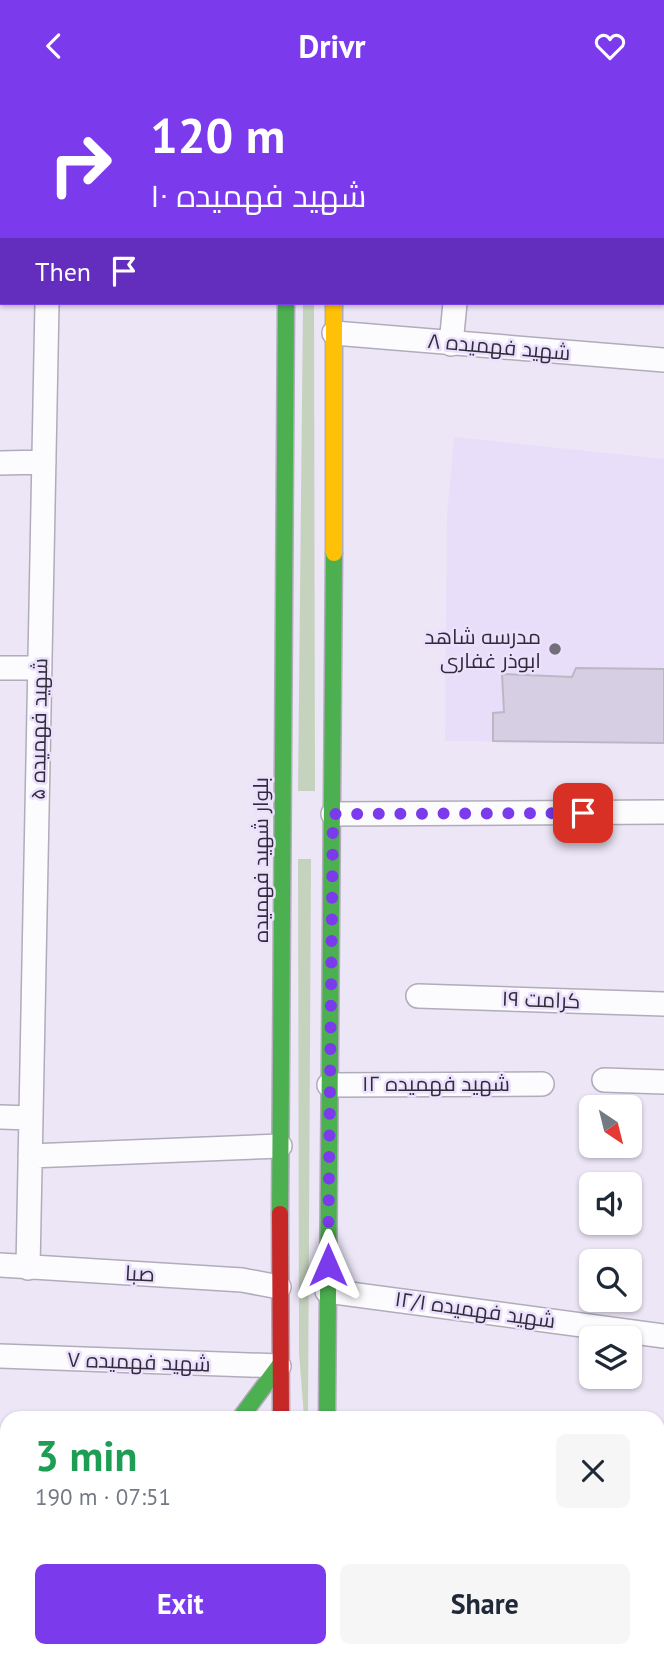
<!DOCTYPE html>
<html lang="en">
<head>
<meta charset="utf-8">
<style>
	:root { --surface:#fff; --page:#f6f6f7; --text:#1f2937; --muted:#747a83; --accent:#7c3aed }
	body { margin:0; font-family:"PT Sans",Cairo,sans-serif; background:var(--page); color:var(--text); height:100vh; display:flex; flex-direction:column; font-size:26px; white-space:nowrap }
	* { box-sizing:border-box; margin:0 }
	p { font-size:23px; color:var(--muted) }
	.icon { flex:none; width:38px; height:38px; fill:none; stroke:currentColor; stroke-width:2; stroke-linecap:round; stroke-linejoin:round }
	.map { position:relative; flex:1; overflow:hidden }
	.sheet { position:absolute; left:0px; top:1320px; width:665px; height:247px; display:flex; flex-direction:column; background:var(--surface); border-radius:21px 21px 0 0; box-shadow:0 2px 5px #0004 }
	.sheet>* { flex:none }
	.banner { position:absolute; left:0px; top:0px; width:665px; height:214px; box-shadow:0 2px 5px #0004; background:#7c3aed; color:#fff; overflow:hidden }
	.needle { width:46px; rotate:145deg }
	.buttons { position:absolute; left:579px; top:1004px; display:grid; gap:14px }
	.buttons a { display:grid; place-items:center; width:63px; height:63px; border-radius:10px; background:var(--surface); box-shadow:0 2px 5px #0004; font-size:35px }
	.pin { position:absolute; display:grid; place-items:center; width:60px; height:60px; color:#fff; margin:-30px; border-radius:14px; box-shadow:0 4px 10px #0006 }
	.me { position:absolute; width:77px; margin:-38px; rotate:0deg; stroke-linejoin:round; filter:drop-shadow(0 0 5px #0008) }
	.turn { display:flex; align-items:center; gap:24px; height:147px; padding:0 35px; font-size:32px }
	.turn .icon { width:91px; height:91px; stroke-width:2.5 }
	.turn b { display:block; font-size:49px; line-height:60px }
	.then { display:flex; align-items:center; height:66px; padding:0 35px; background:#0003; gap:14px; font-size:26px }
	.round { display:grid; place-items:center; flex:none; width:74px; height:74px; border-radius:10px; background:var(--page) }
	.overview { display:flex; align-items:center; justify-content:space-between; height:119px; padding:0 35px }
	h1 { font-size:42px; font-weight:700; line-height:52px; color:#1e9e55 }
	.action { display:flex; gap:14px; margin-top:auto; padding:14px 35px }
	.action a { flex:1; height:80px; border-radius:10px; background:var(--accent); color:#fff; font-size:28px; font-weight:700; line-height:80px; text-align:center }
	.action a+a { background:var(--page); color:var(--text) }
	header { display:flex; justify-content:space-between; align-items:center; height:91px; padding:0 35px; background:var(--accent); color:#fff; font-size:32px; font-weight:700 }
	.map>svg:first-child { display:block }
	.built { fill:#e8defa }
	.green { fill:#c5d3be }
	.building { fill:#d6cee2; stroke:#bcb7c4; stroke-width:2 }
	.lines { fill:none; stroke-linecap:round; stroke-linejoin:round }
	.street-casing { stroke:#b1acb9; stroke-width:26 }
	.fast-casing { stroke:#b1acb9; stroke-width:19 }
	.slow-casing { stroke:#b1acb9; stroke-width:19 }
	.jam-casing { stroke:#b1acb9; stroke-width:19 }
	.street { stroke:#fcfbfe; stroke-width:23 }
	.fast { stroke:#4caf50; stroke-width:16 }
	.slow { stroke:#ffc107; stroke-width:16 }
	.jam { stroke:#c62828; stroke-width:16 }
	.route { stroke:#7c3aed; stroke-width:12; stroke-dasharray:0 21.6 }
	.poi-dot { fill:#726e7b; stroke:#ebe0fd; stroke-width:2.5 }
	.labels { text-anchor:middle; stroke-width:5; stroke-linejoin:round; paint-order:stroke }
	.street-label { font-size:21px; fill:#312d38; stroke:#ebe0fd }
	.poi-label { font-size:21px; fill:#312d38; stroke:#ebe0fd; text-anchor:end }
</style>
</head>
<body>
<header><svg class="icon" aria-label="back" viewBox="0 0 24 24"><path d="M15 5l-7 7 7 7"/></svg>Drivr<svg class="icon" aria-label="heart" viewBox="0 0 24 24"><path d="M12 20l-8-8c-3-5 5-10 8-4 3-6 11-1 8 4z"/></svg></header>
<div class="map">
<svg width="664" height="1565" viewBox="0 0 664 1565">
	<rect width="100%" height="100%" fill="#ece6f7"/>
	<path class="built" d="M454 346 664 368V652L445 650 447 426Z"/>
	<path class="green" d="M303 212H314L315 700H298Z
		M298 768H311L308 1326H304L299 1262Z
		M658 1531H664V1565H372V1559H658Z"/>
	<path class="building" d="M576 577 664 578V652L493 650V622L504 621 502 583 572 586Z"/>
	<g class="lines">
		<g class="street-casing">
			<path id="street" d="M51 2 52 0
				M485 2V0
				M0 175H2
				M334 242 664 269
				M451 253 455 212
				M0 372 44 371
				M0 577H40
				M333 723 664 721
				M418 905 664 913
				M604 989 664 991
				M329 994 542 993
				M0 1026 31 1027
				M30 1065 280 1055
				M0 1174 242 1189 279 1196
				M28 1177 47 212
				M327 1200 664 1245
				M0 1265 279 1275
				M658 1516H664"/>
		</g>
		<g class="fast-casing">
			<path id="fast" d="M334 0V2
				M280 1123 286 212
				M241 1326 279 1275
				M327 1326 334 462
				M0 1424 7 1423
				M265 1559 268 1565"/>
		</g>
		<g class="slow-casing">
			<path id="slow" d="M287 0V2
				M334 462V212
				M329 1559V1565"/>
		</g>
		<g class="jam-casing">
			<path id="jam" d="M280 1123 281 1326"/>
		</g>
		<use href="#street" class="street"/>
		<use href="#fast" class="fast"/>
		<use href="#slow" class="slow"/>
		<use href="#jam" class="jam"/>
	</g>
	<g class="lines">
		<path class="route" d="M328 1174 333 723 583 722"/>
	</g>
	<circle class="poi-dot" cx="555" cy="558" r="7"/>
	<g class="labels">
		<g class="street-label">
			<text transform="translate(499 256) rotate(5)" y="7">شهید فهمیده ۸</text>
			<text transform="translate(39 638) rotate(-89)" y="7">شهید فهمیده ۵</text>
			<text transform="translate(261 769) rotate(-90)" y="7">بلوار شهید فهمیده</text>
			<text transform="translate(541 909) rotate(2)" y="7">کرامت ۱۹</text>
			<text x="436" y="1000">شهید فهمیده ۱۲</text>
			<text transform="translate(140 1183) rotate(3)" y="7">صبا</text>
			<text transform="translate(475 1219) rotate(8)" y="7">شهید فهمیده ۱۲/۱</text>
			<text transform="translate(139 1271) rotate(2)" y="7">شهید فهمیده ۷</text>
		</g>
		<g class="poi-label">
			<text x="541" y="553">مدرسه شاهد<tspan x="541" dy="24">ابوذر غفاری</tspan></text>
		</g>
	</g>
</svg>
<div class="buttons">
<a><svg class="needle" viewBox="-14 -14 28 28"><path d="M0-13l5 13h-10z" fill="#e53935"/><path d="M0 13l5-13h-10z" fill="#747a83"/></svg></a>
<a><svg class="icon" aria-label="sound" viewBox="0 0 24 24"><path d="M4 9h4l5-4v14l-5-4H4zM17 9q2 3 0 6"/></svg></a>
<a><svg class="icon" aria-label="search" viewBox="0 0 24 24"><circle cx="10" cy="10" r="6"/><path d="M15 15l6 6"/></svg></a>
<a><svg class="icon" aria-label="layers" viewBox="0 0 24 24"><path d="M12 4l9 5-9 5-9-5zM3 14l9 5 9-5"/></svg></a>
</div>
<div class="pin" style="left:583px;top:722px;background:#d93025"><svg class="icon" aria-label="arrive" viewBox="0 0 24 24"><path d="M6 21V4h12l-3 4 3 4H6"/></svg></div>
<svg class="me" style="left:328px;top:1174px" viewBox="-20 -20 40 40"><path d="M0-17L14 15 0 8-14 15z" fill="#7c3aed" stroke="#fff" stroke-width="4"/></svg>
<div class="banner">
<div class="turn"><svg class="icon" aria-label="right" viewBox="0 0 24 24"><path d="M7 20v-9h11M14 6l5 5-5 5"/></svg><div><b>120 m</b>شهید فهمیده ۱۰</div></div>
<div class="then">Then<svg class="icon" aria-label="arrive" viewBox="0 0 24 24"><path d="M6 21V4h12l-3 4 3 4H6"/></svg></div>
</div>
<section class="sheet">
<div class="overview"><div><h1>3 min</h1><p>190 m · 07:51</p></div><a class="round"><svg class="icon" aria-label="close" viewBox="0 0 24 24"><path d="M6 6l12 12M18 6L6 18"/></svg></a></div>
<div class="action"><a>Exit</a><a>Share</a></div>
</section>
</div>
</body>
</html>
